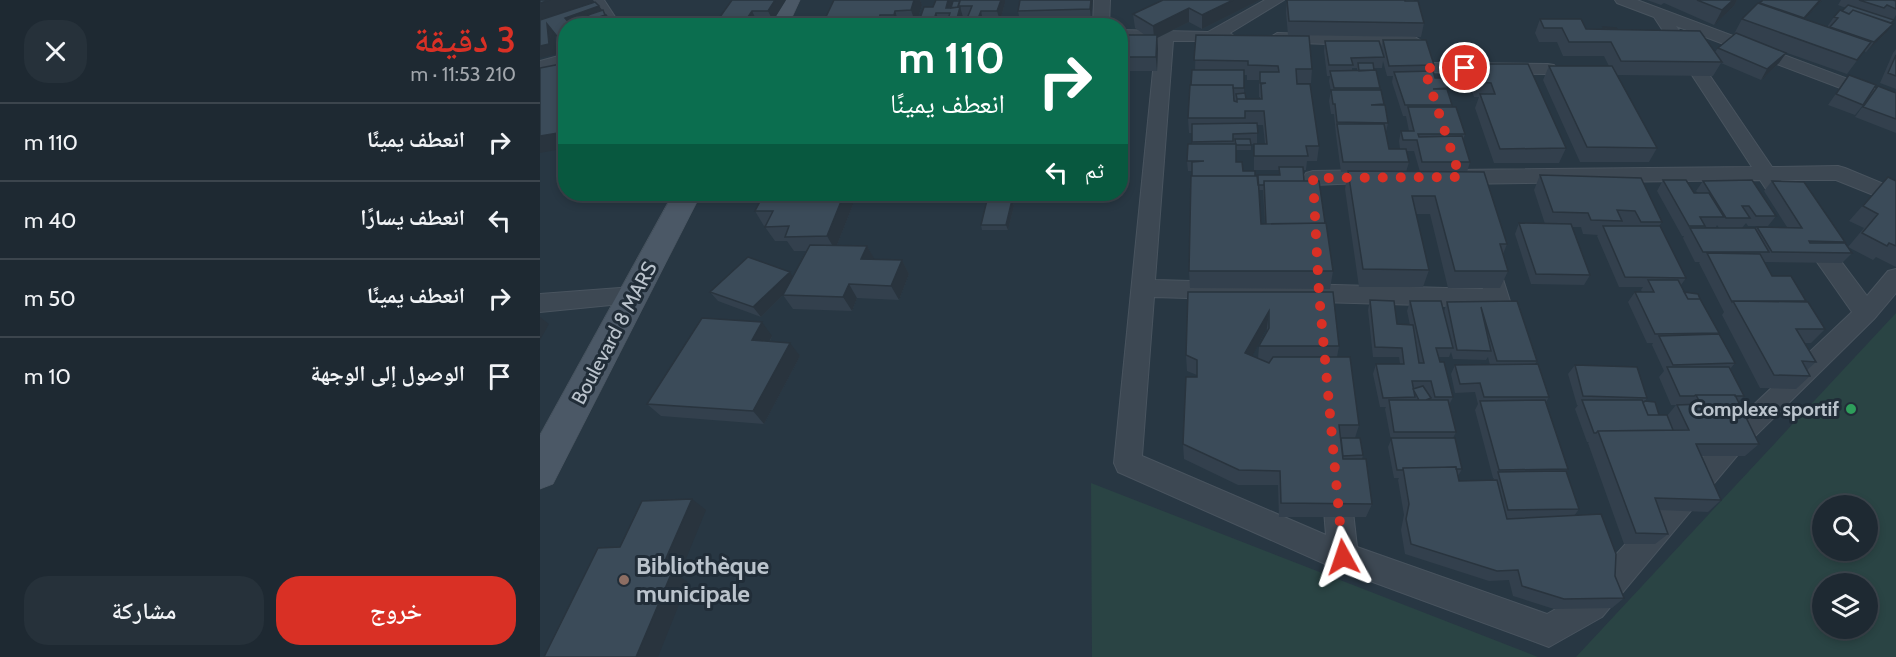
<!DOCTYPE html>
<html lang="ar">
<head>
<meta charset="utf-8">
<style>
	:root { --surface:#1e2932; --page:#26313a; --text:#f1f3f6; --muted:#a1a6ac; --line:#3c454d; --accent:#d93025 }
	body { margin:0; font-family:Cabin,"Noto Naskh Arabic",sans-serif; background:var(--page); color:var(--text); direction:rtl; height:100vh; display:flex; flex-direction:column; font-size:22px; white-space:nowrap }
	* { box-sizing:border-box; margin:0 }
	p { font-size:20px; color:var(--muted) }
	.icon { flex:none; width:33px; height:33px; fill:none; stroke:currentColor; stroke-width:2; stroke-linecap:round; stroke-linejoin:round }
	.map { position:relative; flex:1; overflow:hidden; direction:ltr }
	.drawer { display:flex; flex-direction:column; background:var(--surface); width:540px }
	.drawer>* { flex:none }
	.hud { position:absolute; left:18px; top:18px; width:570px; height:183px; border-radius:24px; box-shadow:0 3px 9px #0003,0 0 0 2px var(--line); direction:rtl; background:#0b6e4f; color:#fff; overflow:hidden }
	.buttons { position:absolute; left:1272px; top:495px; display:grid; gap:12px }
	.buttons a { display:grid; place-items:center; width:66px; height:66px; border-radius:50%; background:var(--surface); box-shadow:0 3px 9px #0003,0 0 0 2px var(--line); font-size:30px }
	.pin { position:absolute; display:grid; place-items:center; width:51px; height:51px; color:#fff; margin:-26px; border:3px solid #fff; border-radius:50%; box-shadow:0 2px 6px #0007 }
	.me { position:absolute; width:66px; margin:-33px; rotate:355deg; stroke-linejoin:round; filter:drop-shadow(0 0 4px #0008) }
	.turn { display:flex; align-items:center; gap:21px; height:126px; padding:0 24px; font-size:27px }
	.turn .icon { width:78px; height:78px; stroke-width:2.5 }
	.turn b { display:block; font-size:42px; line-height:51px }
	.then { display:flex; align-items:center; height:57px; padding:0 24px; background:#0003; gap:12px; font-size:22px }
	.round { display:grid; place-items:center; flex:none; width:63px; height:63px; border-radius:24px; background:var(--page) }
	.head { display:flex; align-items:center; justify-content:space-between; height:102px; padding:0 24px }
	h1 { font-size:36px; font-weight:600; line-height:45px; color:var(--accent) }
	.action { display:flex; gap:12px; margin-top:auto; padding:12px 24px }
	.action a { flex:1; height:69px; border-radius:24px; background:var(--accent); color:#fff; font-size:24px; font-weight:600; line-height:69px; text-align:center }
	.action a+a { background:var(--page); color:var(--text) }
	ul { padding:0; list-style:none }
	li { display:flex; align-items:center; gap:18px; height:78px; padding:0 24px; border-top:2px solid var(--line) }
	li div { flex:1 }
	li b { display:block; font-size:22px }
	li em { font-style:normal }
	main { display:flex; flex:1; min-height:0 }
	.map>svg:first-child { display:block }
	.green { fill:#2a4444; fill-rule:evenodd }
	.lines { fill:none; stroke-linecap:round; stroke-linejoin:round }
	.minor-casing { stroke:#49545f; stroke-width:2 }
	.secondary-casing { stroke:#49545f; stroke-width:1 }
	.minor { fill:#3d4853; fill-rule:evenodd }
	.secondary { fill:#4b5866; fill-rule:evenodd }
	.wall { fill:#33404d; fill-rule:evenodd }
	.shaded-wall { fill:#29343e }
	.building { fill:#3b4b59; stroke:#29343e; stroke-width:1.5 }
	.route { stroke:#d93025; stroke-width:10; stroke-dasharray:0 18 }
	.leisure-dot { fill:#2e9e5b; stroke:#212d38; stroke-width:2 }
	.education-dot { fill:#8d6e63; stroke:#212d38; stroke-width:2 }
	.labels { text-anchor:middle; stroke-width:6; stroke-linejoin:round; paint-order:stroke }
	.street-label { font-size:20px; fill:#bac3cc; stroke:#212d38 }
	.poi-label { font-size:20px; font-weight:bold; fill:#bac3cc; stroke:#212d38; text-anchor:end }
	.near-poi-label { font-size:24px; font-weight:bold; fill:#bac3cc; stroke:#212d38; text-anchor:start }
</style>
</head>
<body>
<main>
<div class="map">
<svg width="1356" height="657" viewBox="0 0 1356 657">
	<rect width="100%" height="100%" fill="#283743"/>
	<path class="green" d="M1356 313V657H1036ZM1282 506H1328V550H1282ZM1282 584H1328V628H1282Z
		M551 483 998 657H552Z"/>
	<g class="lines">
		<g class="minor-casing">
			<path id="minor" d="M48 0H64L81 26H64Z
				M554 0H570L569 26H553Z
				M725 0H744L690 33 695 37 693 41H633L615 280 943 289 934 257 937 251 945 249 953 251 956 257 980 333 977 340 968 343 959 340 948 307 614 297 602 456 786 535 782 485 786 476 796 472 806 476 810 485 817 547 1007 614 1040 595 1188 429 1312 312 1263 242 1260 237 1263 232 1271 229 1279 232 1327 296 1348 271 1356 269V293L1334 319 1206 445 1062 617 1009 647 792 567 578 472 574 463 616 41 580 40V30L668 32Z
				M1075 0H1097L1356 97V109L1136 26 1232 167 1298 166 1305 168 1356 189V204L1296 180H1241L1243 184 1240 189 1233 191 1226 189 1220 180 913 184 906 182 903 177 906 172 913 170 1212 167 1114 17 1077 3Z
				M737 33 875 37 883 42 875 47 731 42 729 38Z
				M26 54V65L0 72V61Z
				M884 63 1008 64 1014 65 1017 69 1014 73 1008 74 878 72 875 68 878 64Z
				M840 170 847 172 850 177 847 182 773 185 766 183 763 178 766 173 773 171Z
				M93 287 101 290 105 296 101 302 0 312V294Z"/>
		</g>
		<g class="secondary-casing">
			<path id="secondary" d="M238 0H260L248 26H225Z
				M133 194H161L13 484 0 489V435Z"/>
		</g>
		<use href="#minor" class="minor"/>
		<use href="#secondary" class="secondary"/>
	</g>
	<path class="wall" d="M246 0 233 21H217L215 26H176L175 24Z
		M294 0H380L382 5 376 25 286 26 284 21Z
		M417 0H465V3L460 21H443L442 26H427L426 21 428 16H423L421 26H408L407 23H400L399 26H378V24L393 7 412 3 417 1Z
		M480 0H553L551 19 480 21 478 11Z
		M623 0H720L662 29 649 22 617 38 618 49 617 71H580V35H605L595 28 593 14Z
		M747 0H874V1L884 23 881 37 748 35 746 13Z
		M1107 0H1197L1194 6 1174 25 1124 3 1121 5Z
		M1223 0H1282L1265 19 1287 27 1294 17 1306 8 1298 5 1301 0H1356V15L1345 34 1326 52 1324 51 1307 74 1227 46 1246 53 1239 63 1221 80 1181 63 1173 76 1077 75 1117 148 1109 162H1040L1003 80 1009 66H1069L1064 56H1023L1017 42H999L995 33 1000 19 1046 29H1063V27L1077 29 1175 52 1178 48 1195 34H1194L1202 19Z
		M656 35 772 69 771 83H757L779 146 777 161H767L766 170H763L764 181 785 223 793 271 790 289 650 288 649 271 652 171H648L647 161 652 144V133H649L648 118 651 85 655 70ZM704 75H707V80H719V97H720V99H706L704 93ZM717 125H723L725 144H714V170H739V175L715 176 703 171 696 162V150H711V144H717ZM718 190H723L725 224H721Z
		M843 40 894 65 892 71 895 78 908 88 907 90 912 105 911 107 925 134 923 140 930 162 927 172 967 244 963 254 968 271 960 288H908L890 214H876L889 270 883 287H819L805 189 808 172H801L796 135 794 114H791L789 101 791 91 789 81 790 76H787L784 51 785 41 841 47ZM843 61 847 76H853L852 82 863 116H866L869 131H861L859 141 860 149H849L846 132 848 123 844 104 834 68H842ZM812 68H817V71H812ZM866 151H874L880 172H866L869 162Z
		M1356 49V89L1340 83 1353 53Z
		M932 64 1026 148 1019 163H954L935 108 939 97H934L928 79Z
		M1309 75 1323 105 1315 115 1288 105Z
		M1338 86 1356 93V133L1315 117Z
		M1000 175 1101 178 1122 222 1119 226 1146 278 1141 285 1144 292 1160 299 1179 333 1177 335 1195 363 1190 369 1204 396 1198 402 1219 444 1205 456H1162L1181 500 1168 512 1119 510 1128 534 1115 544H1084L1048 443 1049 442H1047L1035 409 1038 405H1037L1028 374 1035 365 1107 398 1105 401 1119 415 1127 416 1136 405H1131L1119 377 1124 371 1112 345 1113 343H1107L1088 302 1095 292H1102L1101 290 1103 287H1079L1057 236 1058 235 1043 234 1041 227H1032L1050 275 1044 285 991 284 975 234 979 223 1005 224 994 190Z
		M1348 177 1356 181V267L1336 257 1333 260 1308 247 1324 228 1309 221Z
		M1123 180 1154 193H1158L1156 191 1163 181 1236 216 1228 226H1208L1206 223 1202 228H1179L1177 225 1176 227H1165L1164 228 1215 229 1217 227H1247L1224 191 1232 181 1305 242 1304 243 1312 253 1302 263 1224 262 1232 276 1266 301 1285 329 1271 343H1264L1276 362 1267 370 1270 376 1256 389 1220 388 1182 315 1184 312 1159 263 1160 262H1155L1143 238 1144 236H1142L1117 191Z
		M316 197 297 245 327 246 334 259 362 260 369 274 359 300 317 298 312 311 253 309 243 295 221 317 178 301 170 292 253 276 266 251H254L247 241H235L225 227 226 225 224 226 215 211Z
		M472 200 474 206 468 230H442L441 225Z
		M648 292H793L799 346 797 357 819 425 815 438 823 455 822 459 832 504 826 517H739L738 485H698L644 459 643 444 657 375 647 371 646 355ZM727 328V331L719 346 718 359 712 356Z
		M830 300 857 324 870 325 867 311 870 301 904 311 907 302 977 301 997 361 995 364 1009 397 1006 402 1028 469 1026 471 1039 509 1034 516 1075 576 1084 598 1072 608 1014 609 973 596 969 580 949 581 865 554 861 530 864 515 858 480 859 478H854L848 447 851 440 845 409 846 407H840L833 374 836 364H860L859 357H833L828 310ZM911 352 913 359 946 360 948 357 950 365H915L911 374 915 393 935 392 938 404 935 410 953 478H954L953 480 919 481 918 476 922 469 913 438 916 432 909 405 913 397 899 357H909Z
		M232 336 230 341 260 356 224 424 121 416 107 404Z"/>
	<path class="shaded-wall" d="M10 0H53L57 6H59L67 16 34 26H30L25 18 39 8 0 28V3Z
		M235 0H246L233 21 228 11Z
		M374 0H380L382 5 376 25 371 10Z
		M408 0H412L413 5 411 12 406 8Z
		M461 0H465V3L460 21 457 11Z
		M551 0H553L551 19 550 9Z
		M693 0H720L662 29V15Z
		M1193 0H1197L1194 6 1174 25 1182 10Z
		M1280 0H1282L1257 28 1264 18Z
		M420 7 423 17 421 26H417L416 22Z
		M649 8V22L617 38 618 49 617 71 613 26Z
		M212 11 217 21 215 26H205L204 23Z
		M355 11 360 26H357L354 15Z
		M441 11 443 21 442 26H438L437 21Z
		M396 13 400 23 399 26H393V23Z
		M340 15 344 26H342L339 19Z
		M7 24 15 34 16 54 0 58V46Z
		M1353 24 1345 34 1326 52 1334 42Z
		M1246 53 1239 63 1221 80 1227 69Z
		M26 104V148L0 153V136Z
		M304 194H314L316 197 295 250 287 236Z
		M472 200 474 206 468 230 466 225Z
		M327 246 335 260 321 259Z
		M362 260 369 274 359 300 351 286Z
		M250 272 256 282 221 317 213 307Z
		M309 284 317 298 312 311 303 297Z
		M729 311 727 328 705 370V353Z
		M0 317 9 324 0 340Z
		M222 322 232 336 223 354 212 340Z
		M250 343 260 356 224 424 213 411Z
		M152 499 166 510 139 576 148 582 118 657H96L120 572Z"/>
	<path class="building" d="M0 0H10L0 3Z
		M192 0H235L228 11H212L204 23 175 24Z
		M294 0H374L371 10 355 11 354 15H340L339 19 284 21Z
		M396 0H408L406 8 420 7 416 22H407L410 13H396L393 23 378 24 384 7H393Z
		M420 0H461L457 11H441L437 21H426L432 6H418Z
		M480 0H551L550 9 478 11Z
		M623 0H693L662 15 649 8 613 26 593 14Z
		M747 0H865V1H878L884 23 749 21Z
		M1157 0H1193L1182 10Z
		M1223 0H1280L1264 18 1220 3Z
		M1319 0H1353L1356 1V9L1347 5 1344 8Z
		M413 1H420L418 7 411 8Z
		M55 2 59 6 25 18 32 26H26V44L24 45 7 24 9 44 0 46V20Z
		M1218 3 1331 42 1317 60 1202 19Z
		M1308 5 1354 20 1351 23 1313 10 1309 14 1302 11Z
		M63 10 65 15 51 20 48 15Z
		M1300 10 1309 14 1313 10 1353 24 1334 42 1290 27 1298 18 1294 17Z
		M66 15 74 26H41L39 24Z
		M47 19 49 21 39 24 41 26H35L33 24Z
		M1000 19H1041L1046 29 1160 31 1182 62 1081 61 1071 42H1029L1022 28H1004Z
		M1063 27 1076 28 1077 29H1064Z
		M1196 33 1246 53 1227 69 1178 48Z
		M580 35H617L616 57H580Z
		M656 35 769 36 772 69H756L757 84H770L779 146H766L768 156H714V144H727L724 111H705V118H648L650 85H693L694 101 697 102V99H722L721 84 726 83H720V72H739L738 66 708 65V61L654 60Z
		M843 40H886L894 65 849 66Z
		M785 41H839L844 57 811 58 813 65H789Z
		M1356 55V76L1348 73Z
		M26 63V104L18 133 0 136V68Z
		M818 63H833L834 70 819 71Z
		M932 64H988L1026 148 960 149 940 94H955L951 83 939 82Z
		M1009 66H1072L1117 148 1047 147Z
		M652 70H704V88H693V85H651Z
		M836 70 840 88H794L790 71Z
		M893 71 895 78H904L908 88 893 89H907L912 105H865L854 72Z
		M1309 75 1336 85 1323 105 1296 94Z
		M1338 86 1356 93V119L1323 107Z
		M791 90H841L844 104 831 105H845L848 123 797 122 795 104H793Z
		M705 93 706 99H697L696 94Z
		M868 107H916L925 134H878L879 137 922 136 930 162H882L877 140H863L861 131H874Z
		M717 123 718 133 693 134V141L652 142V124Z
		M797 124H844L849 149H866L869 162H803Z
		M695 139H710L711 145H696Z
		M648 144H696V162H702L703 171H715V176H652V162L664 161H647Z
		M739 167H763L764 181H724V185H718L717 175H740Z
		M808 171 944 172 967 244H960L968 271H915L895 196H872L889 270 823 269Z
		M1000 175 1101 178 1122 222H1101L1095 211 1077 210 1082 221 1051 220 1048 213 1013 212Z
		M651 176H718L721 224 786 223 793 271H649Z
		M1348 177 1356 181V246L1349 243 1347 246 1322 233 1338 214 1323 206Z
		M1123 180H1146L1154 193H1169L1184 217H1160L1165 226H1149Z
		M1212 180 1236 216H1216L1209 206H1202L1210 218H1186L1163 181Z
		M724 181H779L785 223 726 224Z
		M1232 181 1264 182 1305 242 1269 241 1270 243H1305L1312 253 1232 252 1217 227 1262 228Z
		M224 194H304L287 236 245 237 249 226 225 227 233 211H215Z
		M447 200H472L466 225H441Z
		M979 223 1031 224 1050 275 996 274Z
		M1063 226H1120L1146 278 1085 277Z
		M1150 228H1215L1229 252H1163Z
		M270 245 327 246 321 259 362 260 351 286 309 284 303 297 243 295Z
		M1167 253 1220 254 1232 276H1251L1266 301H1193L1192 302Z
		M208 257 250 272 213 307 170 292Z
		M1108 280H1138L1148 299H1160L1179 333 1115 334 1095 292H1114Z
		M648 292H793L799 346H719L729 328V311L705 353 729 363 733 357H810L819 425H799L803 459H826L832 504 741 503 740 471 699 470 643 444 646 377H657V360L646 355Z
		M1144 292 1158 294 1160 299H1148Z
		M830 300 854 301 857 324 873 325 879 363H884L870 301H901L913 348H896L900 362H904L913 397H895L891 381H872L875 397 843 398 836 364H864L862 348 835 347Z
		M977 301 997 361H957L941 307 951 351 917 350 907 302Z
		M1193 301 1268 302 1285 329H1256L1276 362 1262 361 1270 376 1234 375Z
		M162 318 222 322 212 340 250 343 213 411 107 404Z
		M1179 334 1195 363 1133 365 1119 336Z
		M998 364 1009 397H944L940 383 920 384 915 365Z
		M1035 365 1097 367 1107 398 1043 396Z
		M1127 367H1189L1204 396H1195V395H1156L1154 396H1140Z
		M883 386 891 398 886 400H879L873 389Z
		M1156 395H1195L1219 444H1156L1181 500 1115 498 1128 534 1096 533 1058 431 1149 430 1137 405 1161 404Z
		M849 400H908L916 432H854Z
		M1005 400 1028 469 959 470 940 401Z
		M1042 400H1102L1108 415H1127L1133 430 1058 431 1056 433H1054Z
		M1105 401 1115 402 1119 415H1108L1103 403Z
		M801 438H820L823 455 803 456Z
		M851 438H915L922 469H916V467L863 468V470H857Z
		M916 467 919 481 957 480 967 519 1061 514 1076 554 1075 576 1084 598 1024 599 982 586 978 570 957 571 871 544 866 519 869 504 863 468Z
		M1026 471 1039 509 968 510 958 472Z
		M152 499 120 572H132L96 657H4L58 548 80 547 102 501Z"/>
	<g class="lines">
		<path class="route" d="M803 557 779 294 773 178 920 177 884 68H925"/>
	</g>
	<circle class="leisure-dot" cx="1311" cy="409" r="6"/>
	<circle class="education-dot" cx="84" cy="580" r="6"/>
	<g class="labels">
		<g class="street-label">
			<text transform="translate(74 333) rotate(-62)" y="7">Boulevard 8 MARS</text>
		</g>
		<g class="poi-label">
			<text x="1299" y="416">Complexe sportif</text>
		</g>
		<g class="near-poi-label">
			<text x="96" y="574">Bibliothèque<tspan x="96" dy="28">municipale</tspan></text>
		</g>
	</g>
</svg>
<div class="buttons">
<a><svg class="icon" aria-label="search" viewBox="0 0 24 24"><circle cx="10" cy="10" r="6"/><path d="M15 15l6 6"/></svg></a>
<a><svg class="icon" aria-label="layers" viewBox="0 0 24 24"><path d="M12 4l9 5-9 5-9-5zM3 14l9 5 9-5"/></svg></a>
</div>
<div class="pin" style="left:925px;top:68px;background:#d93025"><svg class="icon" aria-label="arrive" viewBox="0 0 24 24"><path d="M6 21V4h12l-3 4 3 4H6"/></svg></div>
<svg class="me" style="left:803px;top:557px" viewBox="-20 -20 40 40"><path d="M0-17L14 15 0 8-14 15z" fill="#d93025" stroke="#fff" stroke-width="4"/></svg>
<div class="hud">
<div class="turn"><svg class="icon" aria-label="right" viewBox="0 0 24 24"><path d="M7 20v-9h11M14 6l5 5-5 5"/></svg><div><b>110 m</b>انعطف يمينًا</div></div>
<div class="then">ثم<svg class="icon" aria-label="left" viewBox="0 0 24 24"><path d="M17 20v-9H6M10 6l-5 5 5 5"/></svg></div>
</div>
</div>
<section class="drawer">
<div class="head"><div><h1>3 دقيقة</h1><p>210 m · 11:53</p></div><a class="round"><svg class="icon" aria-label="close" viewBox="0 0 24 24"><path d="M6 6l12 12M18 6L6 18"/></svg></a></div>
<ul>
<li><svg class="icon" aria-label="right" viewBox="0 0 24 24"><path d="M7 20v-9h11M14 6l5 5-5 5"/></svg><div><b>انعطف يمينًا</b></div><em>110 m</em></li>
<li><svg class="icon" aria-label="left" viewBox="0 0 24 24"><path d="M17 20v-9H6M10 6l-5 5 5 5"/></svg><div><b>انعطف يسارًا</b></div><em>40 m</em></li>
<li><svg class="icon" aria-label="right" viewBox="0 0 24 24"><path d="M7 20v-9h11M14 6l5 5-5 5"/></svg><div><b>انعطف يمينًا</b></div><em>50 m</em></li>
<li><svg class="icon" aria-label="arrive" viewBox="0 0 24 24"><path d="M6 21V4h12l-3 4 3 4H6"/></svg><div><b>الوصول إلى الوجهة</b></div><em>10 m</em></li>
</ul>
<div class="action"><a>خروج</a><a>مشاركة</a></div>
</section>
</main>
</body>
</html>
